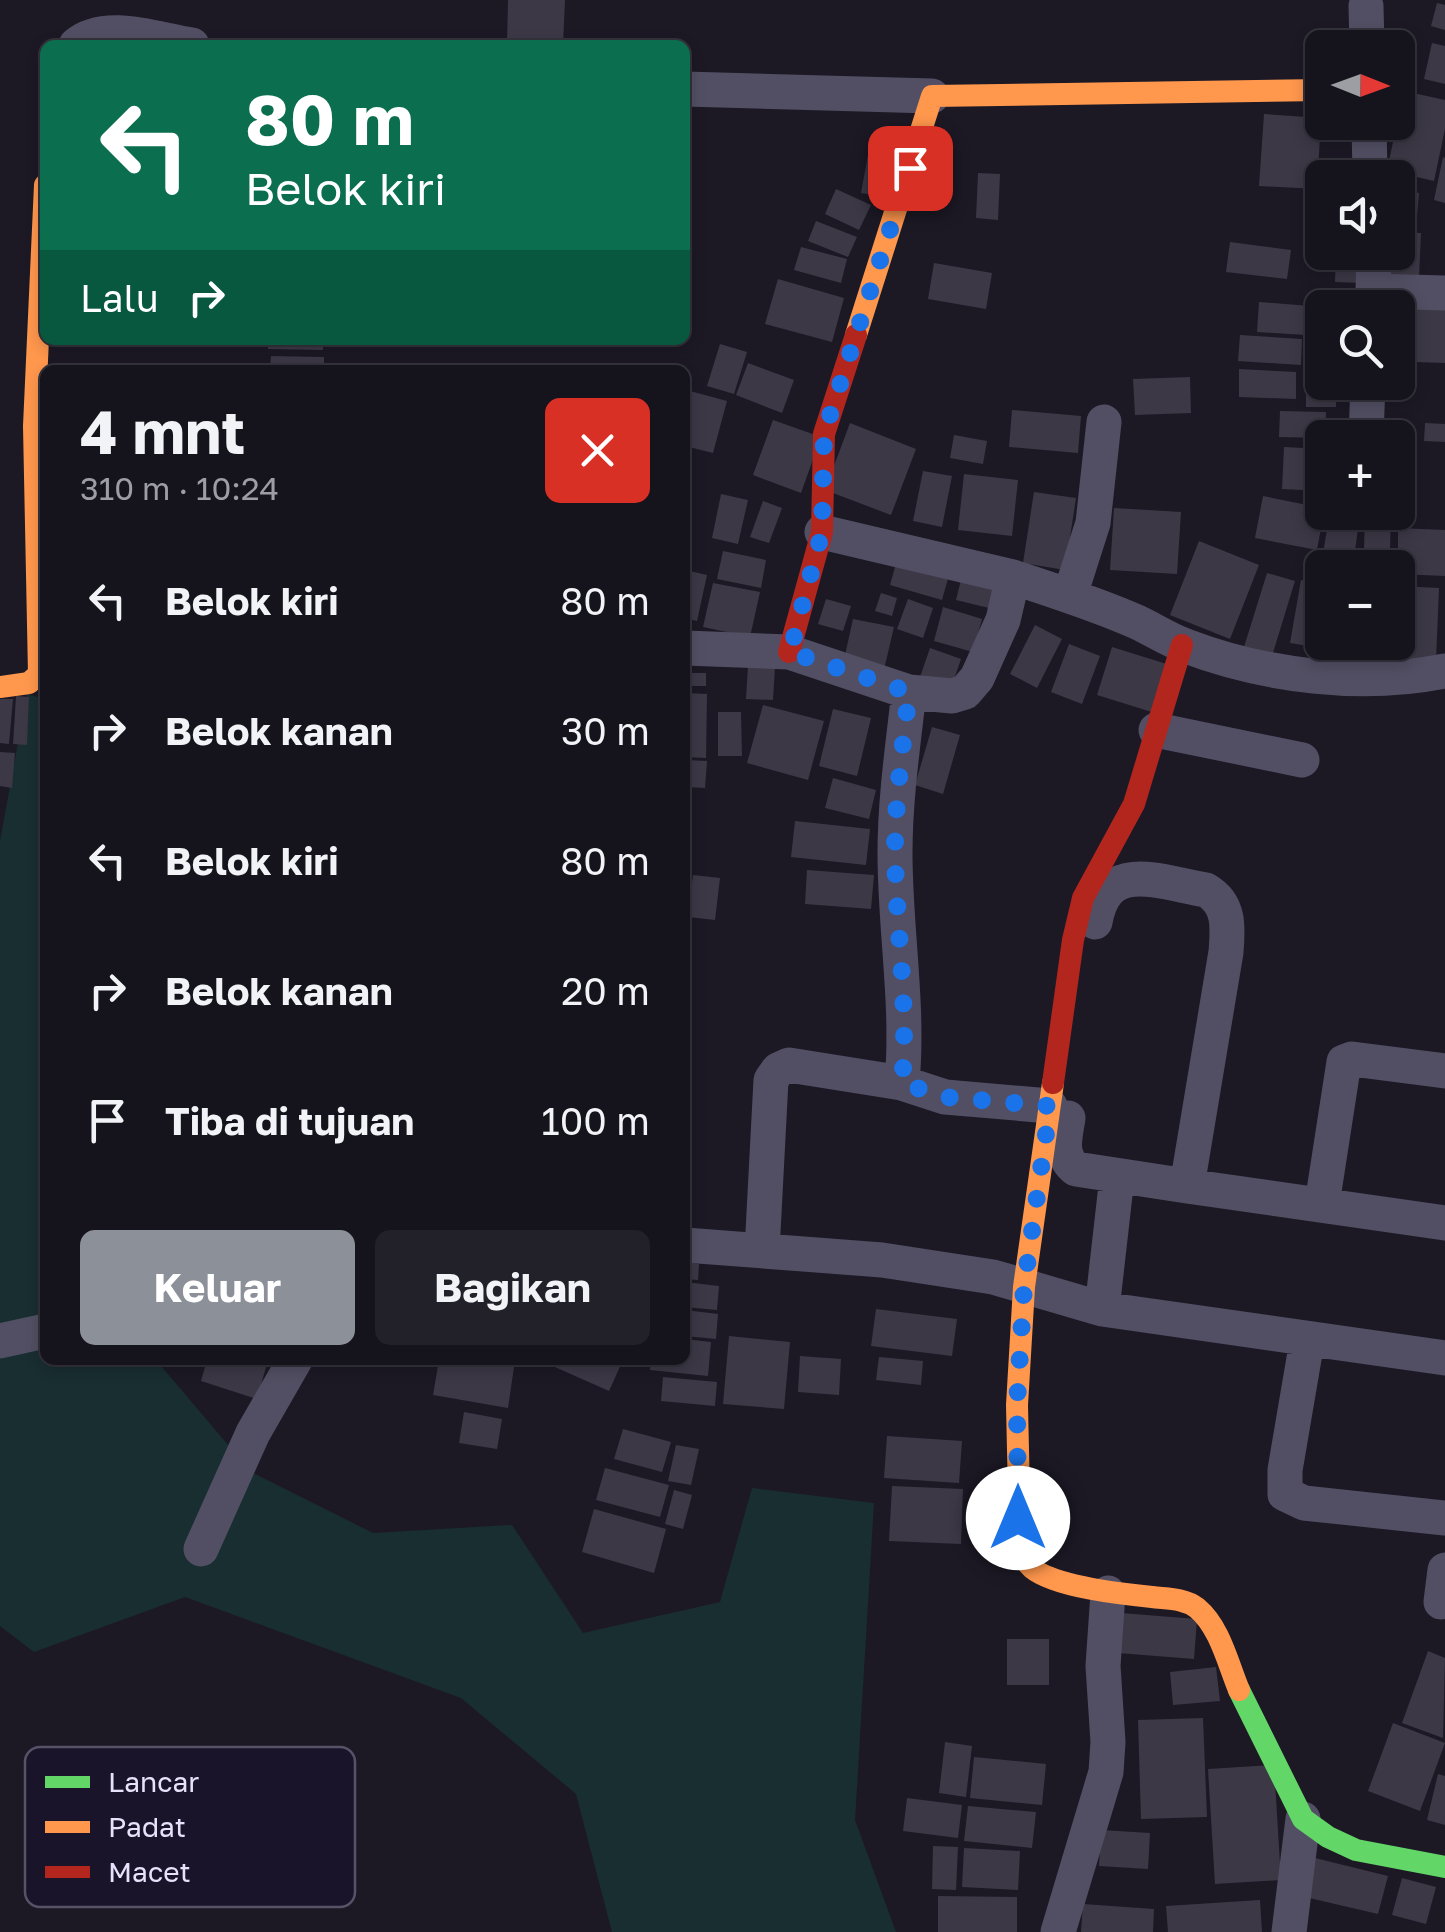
<!DOCTYPE html>
<html lang="id">
<head>
<meta charset="utf-8">
<style>
	:root { --surface:#15131c; --page:#222029; --text:#f1f3f6; --muted:#9d9ea3; --line:#34323b; --accent:#8c9099 }
	body { margin:0; font-family:"Golos Text",sans-serif; background:var(--page); color:var(--text); height:100vh; display:flex; flex-direction:column; font-size:38px; white-space:nowrap }
	* { box-sizing:border-box; margin:0 }
	p { font-size:32px; color:var(--muted) }
	.icon { flex:none; width:55px; height:55px; fill:none; stroke:currentColor; stroke-width:2; stroke-linecap:round; stroke-linejoin:round }
	.map { position:relative; flex:1; overflow:hidden }
	.drawer { position:absolute; left:40px; top:365px; width:650px; height:1000px; display:flex; flex-direction:column; background:var(--surface); border-radius:15px; box-shadow:0 5px 15px #0003,0 0 0 2px var(--line) }
	.drawer>* { flex:none }
	.guide { position:absolute; left:40px; top:40px; width:650px; height:305px; border-radius:15px; box-shadow:0 5px 15px #0003,0 0 0 2px var(--line); background:#0b6e4f; color:#fff; overflow:hidden }
	.needle { width:65px; rotate:91deg }
	.fabs { position:absolute; left:1305px; top:30px; display:grid; gap:20px }
	.fabs a { display:grid; place-items:center; width:110px; height:110px; border-radius:15px; background:var(--surface); box-shadow:0 5px 15px #0003,0 0 0 2px var(--line); font-size:50px }
	.pin { position:absolute; display:grid; place-items:center; width:85px; height:85px; color:#fff; margin:-42px; border-radius:20px; box-shadow:0 5px 15px #0006 }
	.me { position:absolute; width:110px; margin:-55px; rotate:0deg; stroke-linejoin:round; filter:drop-shadow(0 0 8px #0008) }
	.turn { display:flex; align-items:center; gap:35px; height:210px; padding:0 40px; font-size:45px }
	.turn .icon { width:130px; height:130px; stroke-width:2.5 }
	.turn b { display:block; font-size:70px; line-height:85px }
	.then { display:flex; align-items:center; height:95px; padding:0 40px; background:#0003; gap:20px; font-size:38px }
	.round { display:grid; place-items:center; flex:none; width:105px; height:105px; border-radius:15px; background:var(--page) }
	.overview { display:flex; align-items:center; justify-content:space-between; height:170px; padding:0 40px }
	h1 { font-size:60px; font-weight:700; line-height:75px }
	.button { display:flex; gap:20px; margin-top:auto; padding:20px 40px }
	.button a { flex:1; height:115px; border-radius:15px; background:var(--accent); color:#fff; font-size:40px; font-weight:700; line-height:115px; text-align:center }
	.button a+a { background:var(--page); color:var(--text) }
	ul { padding:0; list-style:none }
	li { display:flex; align-items:center; gap:30px; height:130px; padding:0 40px }
	li div { flex:1 }
	li b { display:block; font-size:38px }
	li em { font-style:normal }
	.map>svg:first-child { display:block }
	.green { fill:#192e31 }
	.building { fill:#3c3846 }
	.lines { fill:none; stroke-linecap:round; stroke-linejoin:round }
	.street { stroke:#524f64; stroke-width:35 }
	.fast { stroke:#63d668; stroke-width:22 }
	.slow { stroke:#ff974d; stroke-width:22 }
	.jam { stroke:#b3261e; stroke-width:22 }
	.route { stroke:#1a73e8; stroke-width:18; stroke-dasharray:0 32.4 }
	.key { fill:#1a142a; stroke:#585269; stroke-width:2.5 }
	.key-label { font-size:28px; fill:#e7e1fc }
</style>
</head>
<body>
<div class="map">
<svg width="1445" height="1932" viewBox="0 0 1445 1932">
	<rect width="100%" height="100%" fill="#1c1925"/>
	<path class="green" d="M27 694 45 699V1360H156L251 1472 373 1533 512 1525 583 1633 720 1602 752 1488 874 1503 855 1820 896 1932H612L576 1794 461 1698 185 1597 34 1652 0 1626V841Z"/>
	<path class="building" d="M508 0H565L563 45H507Z
		M1437 3 1445 5V30L1431 26Z
		M1432 43 1445 46V84L1424 79Z
		M1404 91 1445 100V129L1434 181 1387 170Z
		M1264 114 1321 118 1317 189 1259 186Z
		M869 149 896 154 888 198 861 193Z
		M1443 157 1445 158V203L1434 200Z
		M978 173 1000 174 998 220 976 218Z
		M836 189 871 205 859 230 825 214Z
		M1398 191 1419 193 1417 216 1398 215Z
		M816 221 857 237 848 257 808 241Z
		M1398 232 1421 233 1419 278 1384 277 1385 252H1398Z
		M1230 242 1291 250 1287 279 1226 272Z
		M801 247 847 259 841 283 794 270Z
		M1336 252H1364L1363 283 1335 282Z
		M934 263 992 273 986 309 928 299Z
		M778 279 844 298 832 342 765 324Z
		M1259 302 1322 307V336L1257 332Z
		M1398 307 1408 308 1406 361 1398 360Z
		M1417 309 1445 310V363L1415 362Z
		M1240 335 1302 339 1301 365 1238 361Z
		M268 340H323V350L268 349Z
		M720 344 747 352 734 394 707 386Z
		M271 356 324 357V370H270Z
		M1306 358H1322V382H1336V407H1306Z
		M748 363 794 380 782 413 736 395Z
		M1239 369 1296 372V399L1239 397Z
		M1190 377 1191 413 1135 415 1133 379Z
		M690 391 727 401 713 453 685 446V409Z
		M1012 410 1081 416 1078 453 1009 447Z
		M1280 411 1326 412 1325 438 1279 437Z
		M773 420 821 437 801 493 753 475Z
		M850 423 916 449 891 515 825 490Z
		M1425 423 1445 424V442L1424 441Z
		M954 435 987 441 983 464 950 458Z
		M1284 447 1322 449V491L1282 489Z
		M923 471 952 476 942 527 913 521Z
		M964 474 1018 480 1012 536 958 530Z
		M1034 492 1076 498 1065 570 1023 563Z
		M721 494 748 500 738 544 712 538Z
		M1263 496 1322 508 1324 512 1317 550 1255 538Z
		M763 501 782 508 769 543 750 537Z
		M1114 508 1181 512 1177 574 1110 570Z
		M1330 512 1360 514 1354 558 1323 553Z
		M1365 512H1391L1390 551 1364 550Z
		M1398 528 1445 530V576L1398 574Z
		M1199 541 1259 565 1230 639 1170 615Z
		M723 551 766 560 761 588 717 579Z
		M897 560 949 575 942 600 890 585Z
		M685 570 707 575 697 621 685 618Z
		M1267 573 1295 581 1272 656 1244 647Z
		M962 576 999 585 993 609 956 600Z
		M1301 580 1322 584V642H1328L1327 649 1290 643Z
		M713 583 760 592 750 637 703 627Z
		M1398 586 1439 588 1436 661 1362 659V642H1398Z
		M881 593 897 598 892 616 875 611Z
		M826 599 851 606 843 631 818 624Z
		M908 599 933 608 923 638 897 629Z
		M943 607 982 619 973 652 934 641Z
		M853 619 894 627 883 674 843 664Z
		M1035 625 1062 639 1037 688 1010 674Z
		M1069 644 1100 656 1082 704 1051 692Z
		M1112 647 1170 665 1155 713 1097 695Z
		M930 648 961 659 950 691 919 680Z
		M748 666 775 667 773 700 746 699Z
		M685 673H706V686H685Z
		M685 693 707 694 706 758 685 757Z
		M16 696 29 697 27 745 13 744Z
		M0 699H13L9 744 0 743Z
		M763 705 824 721 808 780 747 763Z
		M833 709 871 718 857 776 819 766Z
		M718 712H741L742 756H718Z
		M932 727 960 735 943 794 915 785Z
		M0 752 15 753 12 788 0 786Z
		M685 760 707 761 705 788 685 787Z
		M833 778 876 790 869 819 825 808Z
		M795 821 870 829 866 865 791 857Z
		M807 870 874 875 871 909 805 904Z
		M693 875 720 878 715 920 688 917Z
		M685 1262 699 1264 698 1280 685 1279Z
		M685 1282 719 1286 717 1310 685 1307Z
		M876 1309 957 1319 952 1356 871 1346Z
		M685 1310 718 1314 716 1339 685 1336Z
		M729 1336 790 1342 784 1409 723 1404Z
		M685 1339 711 1342 708 1376 650 1370 651 1360H685Z
		M800 1356 841 1359 839 1395 798 1392Z
		M879 1357 923 1361 921 1385 876 1380Z
		M207 1360H268L257 1399 201 1381Z
		M439 1360H477L514 1367 508 1408 433 1395Z
		M539 1360H623L609 1391Z
		M663 1377 717 1382 715 1406 661 1401Z
		M464 1412 502 1419 497 1449 459 1443Z
		M623 1429 671 1442 662 1472 614 1459Z
		M887 1436 962 1441 959 1483 884 1478Z
		M676 1445 699 1449 691 1485 668 1481Z
		M605 1468 669 1485 660 1517 596 1500Z
		M892 1486 963 1489 961 1544 889 1541Z
		M674 1490 692 1495 683 1529 665 1524Z
		M594 1509 666 1529 654 1573 582 1552Z
		M1121 1613 1197 1619 1194 1659 1118 1653Z
		M1007 1639H1049V1685H1007Z
		M1428 1651 1445 1658 1443 1738 1402 1723Z
		M1216 1667 1220 1701 1173 1705 1170 1672Z
		M1203 1718 1207 1817 1141 1819 1138 1720Z
		M1393 1723 1445 1743 1420 1811 1368 1791Z
		M945 1742 972 1746 966 1797 939 1793Z
		M974 1757 1046 1764 1042 1805 970 1798Z
		M1274 1765 1281 1880 1215 1884 1208 1769Z
		M1438 1774 1445 1776V1825L1427 1820Z
		M907 1798 962 1805 958 1838 903 1831Z
		M968 1806 1036 1812 1032 1848 964 1841Z
		M1101 1830 1150 1833 1148 1869 1099 1866Z
		M933 1846 958 1847 956 1890 932 1889Z
		M964 1848 1020 1851 1018 1890 962 1887Z
		M1315 1858 1388 1876 1378 1914 1305 1897Z
		M1402 1878 1436 1887 1426 1924 1392 1915Z
		M938 1896 1017 1897V1932H938Z
		M1260 1900 1262 1932H1168L1166 1906Z
		M1083 1904 1154 1909 1153 1932H1081Z"/>
	<g class="lines">
		<path class="street" d="M1366 6 1367 48
			M76 45C105 20 158 40 192 45
			M685 89 932 96
			M1369 122 1370 178
			M1374 252 1373 291 1445 293
			M1366 438 1368 382
			M822 532 1013 577
			M1070 595 1093 523 1104 422
			M685 648 789 652 909 692 952 696 965 692 977 678 1003 620 1013 577C1055 591 1097 604 1137 622 1154 630 1169 640 1186 646 1265 676 1362 688 1445 671
			M909 692C903 745 895 799 895 853 895 931 909 1004 902 1083L945 1097 1050 1106
			M1156 730 1302 760
			M1095 922C1106 858 1158 882 1206 890 1230 904 1228 927 1226 952L1187 1186 1445 1223
			M1068 1118C1065 1137 1059 1156 1076 1169L1187 1186
			M1117 1177 1102 1309 1445 1358
			M1322 1204 1344 1062 1352 1059 1445 1071
			M685 1245 882 1260 993 1277 1102 1309
			M762 1251 771 1080 778 1070 789 1065 902 1083
			M0 1341 45 1331
			M1307 1341 1285 1470V1494L1304 1503 1445 1518
			M201 1549 253 1433 295 1360
			M1441 1602 1445 1570
			M1058 1932 1106 1772 1108 1742 1103 1666 1108 1593
			M1289 1932 1303 1819"/>
		<path class="fast" d="M1239 1690 1303 1819 1328 1837 1356 1850 1445 1867"/>
		<path class="slow" d="M856 335 932 96 1322 90
			M0 687 29 683 39 674 34 426 45 185
			M1053 1083 1024 1287 1017 1405 1020 1540C1022 1550 1024 1561 1032 1568 1055 1587 1122 1594 1152 1597 1167 1599 1184 1598 1197 1608 1220 1627 1228 1664 1239 1690"/>
		<path class="jam" d="M789 652 822 532 824 434 856 335
			M1053 1083 1073 940 1083 898 1134 804 1182 645"/>
	</g>
	<g class="lines">
		<path class="route" d="M910 168 824 434 822 532 790 652 909 692C903 745 895 799 895 853 896 931 909 1005 902 1083L945 1097 1050 1106 1024 1287 1017 1404 1018 1518"/>
	</g>
	<rect x="25" y="1747" width="330" height="160" rx="15" class="key"/>
	<rect x="45" y="1776" width="45" height="12" fill="#63d668"/>
	<rect x="45" y="1821" width="45" height="12" fill="#ff974d"/>
	<rect x="45" y="1866" width="45" height="12" fill="#b3261e"/>
	<g class="key-label">
		<text x="108" y="1792">Lancar</text>
		<text x="108" y="1837">Padat</text>
		<text x="108" y="1882">Macet</text>
	</g>
</svg>
<div class="fabs">
<a><svg class="needle" viewBox="-14 -14 28 28"><path d="M0-13l5 13h-10z" fill="#e53935"/><path d="M0 13l5-13h-10z" fill="#9d9ea3"/></svg></a>
<a><svg class="icon" aria-label="sound" viewBox="0 0 24 24"><path d="M4 9h4l5-4v14l-5-4H4zM17 9q2 3 0 6"/></svg></a>
<a><svg class="icon" aria-label="search" viewBox="0 0 24 24"><circle cx="10" cy="10" r="6"/><path d="M15 15l6 6"/></svg></a>
<a>+</a>
<a>−</a>
</div>
<div class="pin" style="left:910px;top:168px;background:#d93025"><svg class="icon" aria-label="arrive" viewBox="0 0 24 24"><path d="M6 21V4h12l-3 4 3 4H6"/></svg></div>
<svg class="me" style="left:1018px;top:1518px" viewBox="-20 -20 40 40"><circle r="19" fill="#fff"/><path d="M0-13L10 11 0 6-10 11z" fill="#1a73e8"/></svg>
<div class="guide">
<div class="turn"><svg class="icon" aria-label="left" viewBox="0 0 24 24"><path d="M17 20v-9H6M10 6l-5 5 5 5"/></svg><div><b>80 m</b>Belok kiri</div></div>
<div class="then">Lalu<svg class="icon" aria-label="right" viewBox="0 0 24 24"><path d="M7 20v-9h11M14 6l5 5-5 5"/></svg></div>
</div>
<section class="drawer">
<div class="overview"><div><h1>4 mnt</h1><p>310 m · 10:24</p></div><a class="round" style="background:#d93025;color:#fff"><svg class="icon" aria-label="close" viewBox="0 0 24 24"><path d="M6 6l12 12M18 6L6 18"/></svg></a></div>
<ul>
<li><svg class="icon" aria-label="left" viewBox="0 0 24 24"><path d="M17 20v-9H6M10 6l-5 5 5 5"/></svg><div><b>Belok kiri</b></div><em>80 m</em></li>
<li><svg class="icon" aria-label="right" viewBox="0 0 24 24"><path d="M7 20v-9h11M14 6l5 5-5 5"/></svg><div><b>Belok kanan</b></div><em>30 m</em></li>
<li><svg class="icon" aria-label="left" viewBox="0 0 24 24"><path d="M17 20v-9H6M10 6l-5 5 5 5"/></svg><div><b>Belok kiri</b></div><em>80 m</em></li>
<li><svg class="icon" aria-label="right" viewBox="0 0 24 24"><path d="M7 20v-9h11M14 6l5 5-5 5"/></svg><div><b>Belok kanan</b></div><em>20 m</em></li>
<li><svg class="icon" aria-label="arrive" viewBox="0 0 24 24"><path d="M6 21V4h12l-3 4 3 4H6"/></svg><div><b>Tiba di tujuan</b></div><em>100 m</em></li>
</ul>
<div class="button"><a>Keluar</a><a>Bagikan</a></div>
</section>
</div>
</body>
</html>
